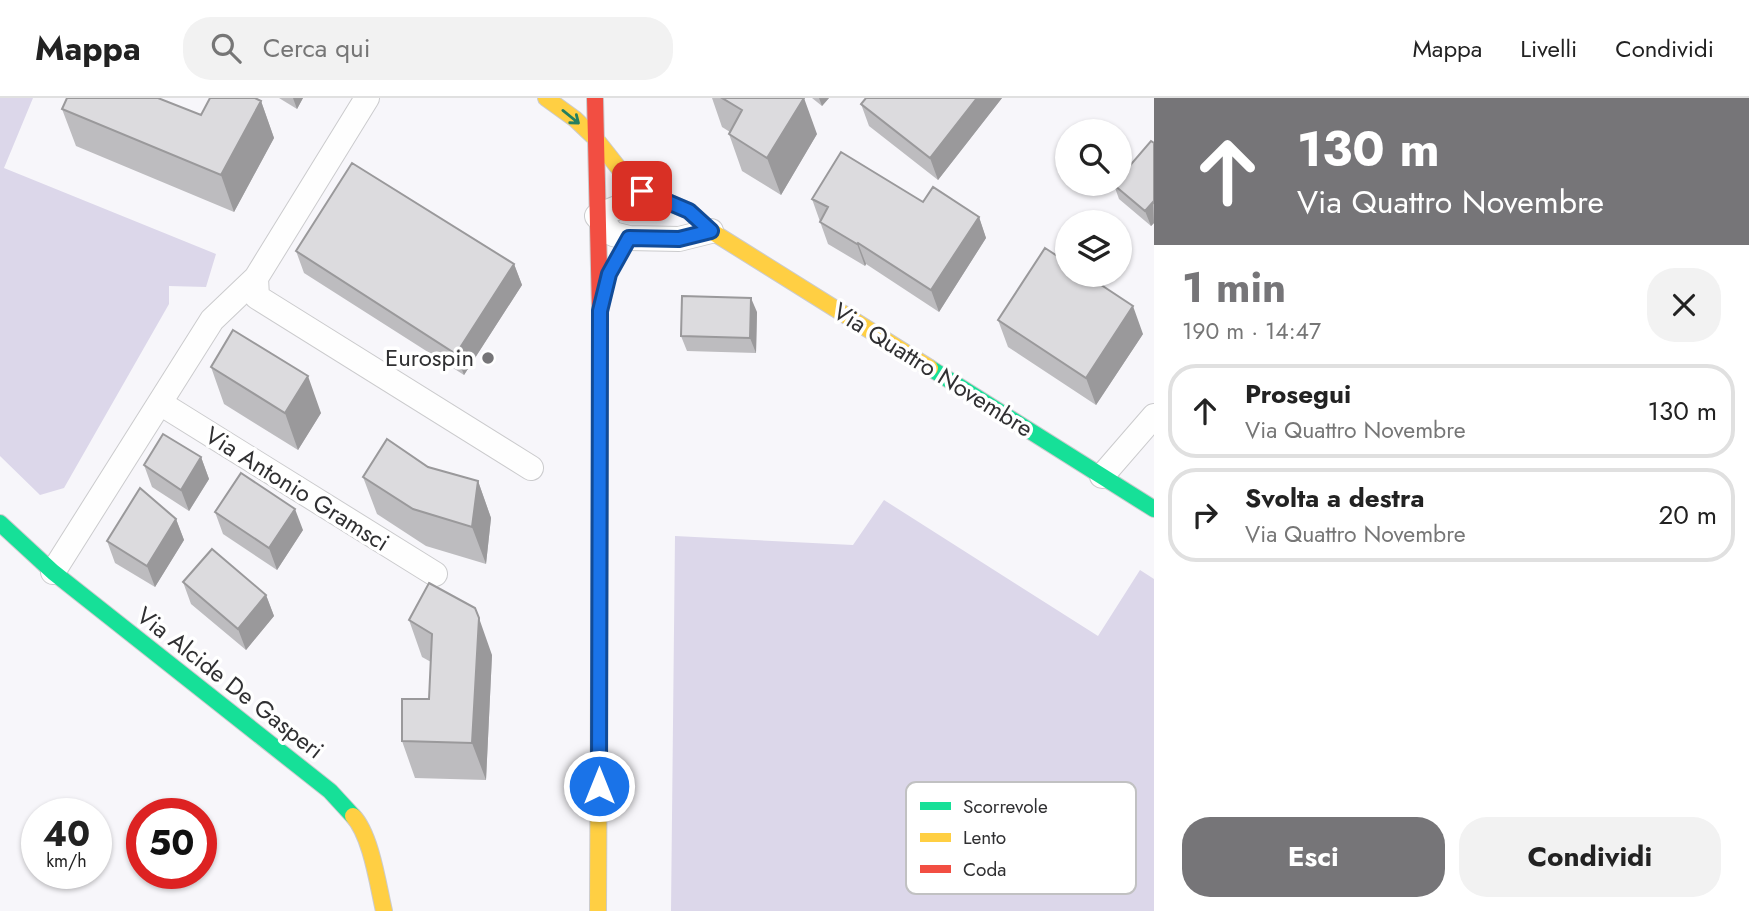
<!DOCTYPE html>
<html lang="it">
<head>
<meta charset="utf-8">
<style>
	:root { --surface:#fff; --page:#f2f2f2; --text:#222; --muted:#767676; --line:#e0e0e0; --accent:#767578 }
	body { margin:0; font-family:Jost,sans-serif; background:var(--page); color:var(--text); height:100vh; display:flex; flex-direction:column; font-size:26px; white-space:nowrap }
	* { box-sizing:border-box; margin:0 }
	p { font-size:23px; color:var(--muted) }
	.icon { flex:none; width:38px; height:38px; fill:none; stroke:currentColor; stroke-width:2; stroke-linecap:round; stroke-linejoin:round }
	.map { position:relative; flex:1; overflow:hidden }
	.drawer { display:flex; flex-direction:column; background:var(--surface); width:595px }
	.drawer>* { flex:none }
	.top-card { background:#767578; color:#fff; overflow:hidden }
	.buttons { position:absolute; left:1055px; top:21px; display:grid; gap:14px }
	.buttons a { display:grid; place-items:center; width:77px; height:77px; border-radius:50%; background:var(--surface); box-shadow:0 2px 5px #0004; font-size:35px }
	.speed { position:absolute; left:21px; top:700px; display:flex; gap:14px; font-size:35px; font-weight:700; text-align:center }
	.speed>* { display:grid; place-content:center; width:91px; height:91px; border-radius:50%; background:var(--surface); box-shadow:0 2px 5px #0004; line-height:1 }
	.speed small { font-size:18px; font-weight:400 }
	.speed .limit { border:10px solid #d22; background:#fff; color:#111 }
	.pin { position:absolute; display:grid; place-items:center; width:60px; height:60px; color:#fff; margin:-30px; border-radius:14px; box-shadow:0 4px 10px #0006 }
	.me { position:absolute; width:77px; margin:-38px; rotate:0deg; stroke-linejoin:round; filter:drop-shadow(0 0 5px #0008) }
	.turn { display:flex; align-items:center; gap:24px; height:147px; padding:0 28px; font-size:32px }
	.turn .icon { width:91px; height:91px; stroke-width:2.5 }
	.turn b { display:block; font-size:49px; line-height:60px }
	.round { display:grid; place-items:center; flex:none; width:74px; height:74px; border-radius:28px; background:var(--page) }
	.headline { display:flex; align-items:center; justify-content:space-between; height:119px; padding:0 28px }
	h1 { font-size:42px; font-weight:700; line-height:52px; color:var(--accent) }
	.cta { display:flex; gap:14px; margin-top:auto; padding:14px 28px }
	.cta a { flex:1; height:80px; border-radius:28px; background:var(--accent); color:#fff; font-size:28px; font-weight:700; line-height:80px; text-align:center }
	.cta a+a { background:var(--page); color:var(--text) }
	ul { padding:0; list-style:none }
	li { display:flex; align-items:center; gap:21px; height:94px; margin:0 14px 10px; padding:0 14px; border:4px solid var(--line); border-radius:28px }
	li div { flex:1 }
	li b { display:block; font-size:26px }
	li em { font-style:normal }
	header { display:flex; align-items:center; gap:42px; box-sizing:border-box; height:98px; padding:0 35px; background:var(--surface); border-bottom:2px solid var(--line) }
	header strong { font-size:33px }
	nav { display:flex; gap:38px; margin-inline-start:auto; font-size:24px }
	.search { width:490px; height:63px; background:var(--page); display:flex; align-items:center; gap:18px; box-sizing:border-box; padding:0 24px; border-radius:28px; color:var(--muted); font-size:26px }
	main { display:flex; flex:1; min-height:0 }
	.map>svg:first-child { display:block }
	.green { fill:#dcd7ea }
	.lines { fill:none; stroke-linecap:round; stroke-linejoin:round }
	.street-casing { stroke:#cbcbcd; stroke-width:26 }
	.fast-casing { stroke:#cbcbcd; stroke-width:18 }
	.slow-casing { stroke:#cbcbcd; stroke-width:18 }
	.jam-casing { stroke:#cbcbcd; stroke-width:18 }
	.street { stroke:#fefefe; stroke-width:24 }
	.fast { stroke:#16e098; stroke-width:16 }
	.slow { stroke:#ffcf43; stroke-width:16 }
	.jam { stroke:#f24e42; stroke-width:16 }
	.wall { fill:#bdbcbf }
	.shaded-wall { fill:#9a999b }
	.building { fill:#dcdbde; stroke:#9a999b; stroke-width:2 }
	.oneway { stroke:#247f60 }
	.route-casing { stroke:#114b97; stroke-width:18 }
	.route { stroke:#1a73e8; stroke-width:12 }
	.poi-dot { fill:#767578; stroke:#fff; stroke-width:2.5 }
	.labels { text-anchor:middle; stroke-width:7; stroke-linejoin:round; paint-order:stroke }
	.poi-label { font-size:24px; fill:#303032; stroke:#fff; text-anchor:end }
	.street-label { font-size:24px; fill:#303032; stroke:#fff }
	.key { fill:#fff; stroke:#c1c1c2; stroke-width:2 }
	.key-label { font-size:19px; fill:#303032 }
</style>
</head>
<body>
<header>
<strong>Mappa</strong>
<div class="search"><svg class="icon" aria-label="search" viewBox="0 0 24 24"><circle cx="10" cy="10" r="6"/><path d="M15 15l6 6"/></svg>Cerca qui</div>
<nav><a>Mappa</a><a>Livelli</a><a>Condividi</a></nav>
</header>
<main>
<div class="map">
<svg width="1154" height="813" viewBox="0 0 1154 813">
	<rect width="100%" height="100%" fill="#f7f6fa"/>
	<path class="green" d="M0 0H33L4 70 216 156 206 189 169 188V206L64 390 40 397 0 358Z
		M884 402 1098 538 1140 472 1154 481V813H671L675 438 853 447Z"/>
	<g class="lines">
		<g class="street-casing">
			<path id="street" d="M367 0 256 180 257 199 531 370
				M653 98 624 107 597 118 613 136 629 140 679 141 711 133
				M160 305 435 476
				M1102 378 1154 318
				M53 474 212 222 256 180"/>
		</g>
		<g class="fast-casing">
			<path id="fast" d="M930 270 1154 411
				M0 425 53 474 330 693 353 718"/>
		</g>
		<g class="slow-casing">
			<path id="slow" d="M546 0 575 21 595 40 628 82 642 93 689 113 711 133 930 270
				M353 718C371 737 378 787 384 813
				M598 813 600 351"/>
		</g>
		<g class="jam-casing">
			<path id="jam" d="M595 0 600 213V351"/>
		</g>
		<use href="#street" class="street"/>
		<use href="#fast" class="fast"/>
		<use href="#slow" class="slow"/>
		<use href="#jam" class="jam"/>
	</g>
	<path class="wall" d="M279 0H303L297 11Z
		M712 0H722L817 36 781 97 742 73 729 36 730 34 722 29Z
		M812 0H829L822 8Z
		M1002 0 938 82 869 28 861 6Z
		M261 3 274 40 234 114 76 48 62 11 201 17Z
		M1154 45V125L1151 128 1119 101 1114 87Z
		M812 101 923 104 979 119 986 140 939 214 866 166 865 168 828 146Z
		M296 153 514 166 522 187 464 277 304 175Z
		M757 214 756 255 687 253 681 238Z
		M998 222 1143 236 1096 307 1008 249Z
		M211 269 321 315 298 352 224 306Z
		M201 359 209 381 189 413 152 389 144 367Z
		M428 369 478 383 491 420 486 466 426 448 377 416 363 379Z
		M215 414 303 432 277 472 223 436Z
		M176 421 184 442 155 489 115 465 107 443Z
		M183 484 266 497 274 518 246 552 191 506Z
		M409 522 492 557 486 682 415 680 402 643 429 601 431 564 422 559Z"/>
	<path class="shaded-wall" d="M293 0H303L297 11Z
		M804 0 817 36 781 97 767 60Z
		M819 0H829L822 8Z
		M977 0H1002L938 82 930 60Z
		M261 3 274 40 234 114 221 77Z
		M1153 104 1154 125 1151 128 1145 113Z
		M979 119 986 140 939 214 931 192Z
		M858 145 866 166 865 168 857 146Z
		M514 166 522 187 464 277 456 256Z
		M751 200 757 214 756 255 750 240Z
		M1133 208 1143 236 1096 307 1086 280Z
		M308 278 321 315 298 352 285 315Z
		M201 359 209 381 189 413 181 392Z
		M478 383 491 420 486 466 472 429Z
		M295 411 303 432 277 472 269 450Z
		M176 421 184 442 155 489 147 468Z
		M266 497 274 518 246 552 238 531Z
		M479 520 492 557 486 682 472 645Z"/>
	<path class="building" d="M67 0H158L201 17 210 0H255L261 3 221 77 62 11Z
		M722 0H804L767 60 729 36 742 12Z
		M866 0H977L930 60 861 6Z
		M1151 43 1154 45V105L1153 104 1145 113 1114 87 1120 86V79Z
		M841 54 923 104 933 89 979 119 931 192 858 145 857 146 820 124 828 109 812 101Z
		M352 65 514 166 456 256 296 153Z
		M1045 150 1068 165V177H1086L1133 208 1086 280 998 222Z
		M682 198 751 200 750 240 681 238Z
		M233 232 308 278 285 315 211 269Z
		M163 336 201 359 181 392 144 367Z
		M387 341 428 369 478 383 472 429 413 411 363 379Z
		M241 375 295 411 269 450 215 414Z
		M140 390 176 421 147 468 107 443Z
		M212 451 266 497 238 531 183 484Z
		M429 485 475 510 479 520 472 645 402 643V601H429L432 536 409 522Z"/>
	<defs><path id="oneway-shaft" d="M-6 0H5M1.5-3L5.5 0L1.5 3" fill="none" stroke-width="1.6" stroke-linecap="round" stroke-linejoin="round" transform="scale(1.75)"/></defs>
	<use class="oneway" href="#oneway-shaft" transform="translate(571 19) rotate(39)"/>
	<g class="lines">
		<g class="route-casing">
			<path id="route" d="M599 688 600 213 609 176 629 140 679 141 711 133 689 113 642 93"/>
		</g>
		<use href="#route" class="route"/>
	</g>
	<circle class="poi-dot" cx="488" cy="260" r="7"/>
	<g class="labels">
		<g class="poi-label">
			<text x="474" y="268">Eurospin</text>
		</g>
		<g class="street-label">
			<text transform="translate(933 272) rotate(32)" y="8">Via Quattro Novembre</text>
			<text transform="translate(297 391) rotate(32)" y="8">Via Antonio Gramsci</text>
			<text transform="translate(230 585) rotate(38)" y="8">Via Alcide De Gasperi</text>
		</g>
	</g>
	<rect x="906" y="684" width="230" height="112" rx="10" class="key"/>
	<rect x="920" y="704" width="31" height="8" fill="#16e098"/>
	<rect x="920" y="735" width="31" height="9" fill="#ffcf43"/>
	<rect x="920" y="767" width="31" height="8" fill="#f24e42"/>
	<g class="key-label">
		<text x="963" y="715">Scorrevole</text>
		<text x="963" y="746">Lento</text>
		<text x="963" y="778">Coda</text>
	</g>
</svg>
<div class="buttons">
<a><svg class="icon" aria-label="search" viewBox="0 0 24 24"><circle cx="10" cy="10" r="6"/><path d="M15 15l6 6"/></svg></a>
<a><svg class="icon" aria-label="layers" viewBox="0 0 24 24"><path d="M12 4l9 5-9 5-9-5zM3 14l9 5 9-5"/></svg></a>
</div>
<div class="speed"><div>40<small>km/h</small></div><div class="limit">50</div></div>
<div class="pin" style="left:642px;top:93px;background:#d93025"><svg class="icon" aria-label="arrive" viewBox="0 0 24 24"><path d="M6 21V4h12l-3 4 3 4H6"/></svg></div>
<svg class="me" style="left:599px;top:688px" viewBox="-20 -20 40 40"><circle r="17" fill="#1a73e8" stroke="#fff" stroke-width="3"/><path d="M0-11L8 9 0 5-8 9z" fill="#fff"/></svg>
</div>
<section class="drawer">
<div class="top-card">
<div class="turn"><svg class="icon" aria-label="ahead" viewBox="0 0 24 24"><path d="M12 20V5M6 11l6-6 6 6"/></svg><div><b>130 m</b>Via Quattro Novembre</div></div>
</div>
<div class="headline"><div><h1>1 min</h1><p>190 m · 14:47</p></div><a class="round"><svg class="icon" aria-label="close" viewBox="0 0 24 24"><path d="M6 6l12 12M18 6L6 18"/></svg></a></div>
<ul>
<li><svg class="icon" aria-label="ahead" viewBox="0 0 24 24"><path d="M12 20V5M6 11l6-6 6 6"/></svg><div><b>Prosegui</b><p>Via Quattro Novembre</p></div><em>130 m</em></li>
<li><svg class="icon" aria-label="right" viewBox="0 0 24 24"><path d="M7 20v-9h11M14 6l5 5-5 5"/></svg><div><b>Svolta a destra</b><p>Via Quattro Novembre</p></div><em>20 m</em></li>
</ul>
<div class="cta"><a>Esci</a><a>Condividi</a></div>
</section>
</main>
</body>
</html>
